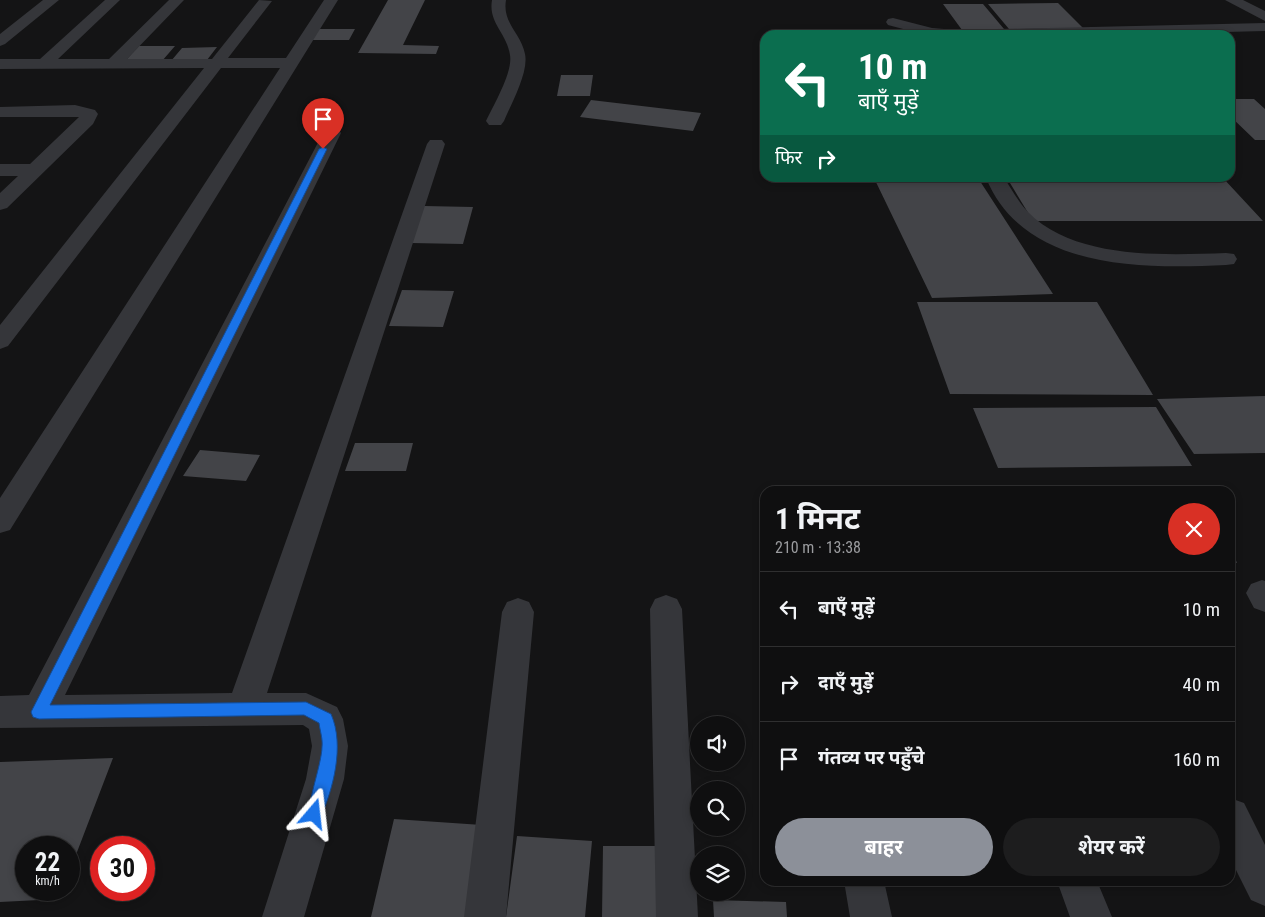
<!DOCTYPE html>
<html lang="hi">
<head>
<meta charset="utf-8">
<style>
	:root { --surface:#0f0f10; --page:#1d1d1e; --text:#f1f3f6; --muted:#9b9c9f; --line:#2f2f30; --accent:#8c9099 }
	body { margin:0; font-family:"Roboto Condensed","Noto Sans Devanagari",sans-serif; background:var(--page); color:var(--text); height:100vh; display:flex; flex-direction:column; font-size:19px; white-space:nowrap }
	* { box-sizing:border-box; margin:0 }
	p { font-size:16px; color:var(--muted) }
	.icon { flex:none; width:28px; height:28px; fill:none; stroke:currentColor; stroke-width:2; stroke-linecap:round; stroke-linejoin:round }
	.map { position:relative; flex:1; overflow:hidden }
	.drawer { position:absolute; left:760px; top:486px; width:475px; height:400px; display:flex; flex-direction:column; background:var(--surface); border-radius:15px; box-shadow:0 2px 8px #0003,0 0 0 1px var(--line) }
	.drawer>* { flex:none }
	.hud { position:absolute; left:760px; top:30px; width:475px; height:152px; border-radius:15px; box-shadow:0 2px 8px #0003,0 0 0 1px var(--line); background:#0b6e4f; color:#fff; overflow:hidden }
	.controls { position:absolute; left:690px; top:716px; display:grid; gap:10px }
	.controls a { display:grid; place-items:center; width:55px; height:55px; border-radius:50%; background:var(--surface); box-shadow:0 2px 8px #0003,0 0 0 1px var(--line); font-size:25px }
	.speed { position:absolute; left:15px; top:836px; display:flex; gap:10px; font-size:25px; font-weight:700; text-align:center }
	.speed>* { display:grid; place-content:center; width:65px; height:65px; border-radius:50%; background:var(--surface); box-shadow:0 2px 8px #0003,0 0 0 1px var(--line); line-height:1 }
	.speed small { font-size:12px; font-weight:400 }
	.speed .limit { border:8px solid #d22; background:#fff; color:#111 }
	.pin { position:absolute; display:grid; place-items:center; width:42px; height:42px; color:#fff; margin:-51px -21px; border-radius:50% 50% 50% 0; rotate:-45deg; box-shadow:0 0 5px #0007 }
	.pin .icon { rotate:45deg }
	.me { position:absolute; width:55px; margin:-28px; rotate:17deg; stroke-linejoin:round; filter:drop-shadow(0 0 4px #0008) }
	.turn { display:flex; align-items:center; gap:18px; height:105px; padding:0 15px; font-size:22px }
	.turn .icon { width:65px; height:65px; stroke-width:2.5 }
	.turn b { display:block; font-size:35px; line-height:42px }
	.then { display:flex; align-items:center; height:48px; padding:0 15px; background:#0003; gap:10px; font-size:19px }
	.round { display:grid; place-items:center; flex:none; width:52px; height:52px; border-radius:26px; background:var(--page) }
	.headline { display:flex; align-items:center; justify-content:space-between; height:85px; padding:0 15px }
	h1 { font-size:30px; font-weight:700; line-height:38px }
	.primary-button { display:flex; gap:10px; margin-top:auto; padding:10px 15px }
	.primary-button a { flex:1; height:58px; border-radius:30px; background:var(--accent); color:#fff; font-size:20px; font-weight:700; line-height:58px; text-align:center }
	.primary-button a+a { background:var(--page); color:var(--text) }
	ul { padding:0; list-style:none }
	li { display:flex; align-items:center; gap:15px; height:75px; padding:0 15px; border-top:1px solid var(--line) }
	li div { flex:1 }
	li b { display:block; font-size:19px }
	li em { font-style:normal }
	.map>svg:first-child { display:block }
	.building { fill:#434448 }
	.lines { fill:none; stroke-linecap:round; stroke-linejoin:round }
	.minor { fill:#35363a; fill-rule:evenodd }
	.route { fill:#1a73e8; stroke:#114b97 }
</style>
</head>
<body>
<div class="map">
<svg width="1265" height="917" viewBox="0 0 1265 917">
	<rect width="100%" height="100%" fill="#141415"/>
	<path class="building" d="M388 0H425L403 45 439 46 436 54 358 53Z
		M1058 3 1083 28 1009 29 988 4Z
		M943 4H983L1004 29 962 30Z
		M314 29H355L349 40H307Z
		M139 46H175L162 61H125Z
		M217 47 207 60 171 61 182 48Z
		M561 75H593L590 96H557Z
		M1230 99H1254L1265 109V140H1255L1230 116Z
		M591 100 701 113 693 131 580 117Z
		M874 178H978L1053 294 932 298Z
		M1007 178H1223L1263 221H1033Z
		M424 206 473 207 463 244 411 243Z
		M402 290 454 291 443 327 389 326Z
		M917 302H1097L1153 395 950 394Z
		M1265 396V453L1194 454 1157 399Z
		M1156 407 1192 466 998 468 973 408Z
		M355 443H413L406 471H345Z
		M200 450 260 455 246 481 183 476Z
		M976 487 1013 490V491H977Z
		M1230 545 1237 563 1230 562Z
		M113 758 69 873V848H26V890H62L59 899 0 902V762Z
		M394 819 482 825 467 917H371Z
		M517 836 592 841 585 917H506Z
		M603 846H666L668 917H602Z
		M713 900 786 902 787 917H714Z"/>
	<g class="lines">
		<path class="minor" d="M43 0H59L5 44 0 46V34Z
			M105 0H120L58 59H109L169 0H184L127 59H212L259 0 272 1 228 58H286L324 0H338L10 530 0 533V498L280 68H221L8 346 0 349V325L204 68 0 69V59H40Z
			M492 0H506C502 23 521 33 525 54 529 72 511 104 504 121L501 125H489L486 121C494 104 513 72 510 55 507 33 488 23 492 0Z
			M1225 0H1243L1265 11V21Z
			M893 18 932 28 956 30 1265 23V31L1107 35H926L888 25 886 22 888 19Z
			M75 105 95 110 98 114 93 124 7 208 0 210V193L18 176H0V164H30L79 117H0V107Z
			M332 128 338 129 341 133 65 695 232 693 427 144 430 140H442L445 144 267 693H306L337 707 343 719 348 746 344 779 304 917H262L306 779 312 746 309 729 303 725 0 728V696L29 695 323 133 326 129Z
			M986 178H1004C1012 189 1018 202 1028 212 1075 260 1165 255 1226 253L1234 254 1237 259 1234 264 1226 265C1141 269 1024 270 986 178Z
			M1262 580 1265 581V612L1254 608 1246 593 1251 584Z
			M666 595 677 599 682 609 698 917H656L650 609 655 599Z
			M518 598 529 602 534 612 506 917H464L502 612 507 602Z
			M1230 798 1244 803 1265 845V906L1251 900 1230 858Z
			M844 881H884L892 917H850Z
			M1057 881H1097L1112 917H1070Z"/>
	</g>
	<path class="route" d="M323 147 327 149 50 705 306 702 331 714C345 746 333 789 320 819L314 822 309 819C305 810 322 763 322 747 323 739 320 731 319 723L304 715 39 719 33 717 31 712 319 149Z"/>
</svg>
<div class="controls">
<a><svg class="icon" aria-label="sound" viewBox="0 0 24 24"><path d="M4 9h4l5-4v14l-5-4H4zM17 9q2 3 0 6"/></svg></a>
<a><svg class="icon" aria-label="search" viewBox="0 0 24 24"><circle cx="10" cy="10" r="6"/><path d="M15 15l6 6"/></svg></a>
<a><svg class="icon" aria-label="layers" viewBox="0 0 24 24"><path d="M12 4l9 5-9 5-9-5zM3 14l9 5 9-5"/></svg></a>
</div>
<div class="speed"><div>22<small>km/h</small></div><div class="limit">30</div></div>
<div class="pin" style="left:323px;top:149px;background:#d93025"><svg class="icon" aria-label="arrive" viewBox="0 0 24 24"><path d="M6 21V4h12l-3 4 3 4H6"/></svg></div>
<svg class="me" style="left:314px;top:814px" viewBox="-20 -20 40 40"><path d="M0-17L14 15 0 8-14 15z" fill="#1a73e8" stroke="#fff" stroke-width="4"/></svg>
<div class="hud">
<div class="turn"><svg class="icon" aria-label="left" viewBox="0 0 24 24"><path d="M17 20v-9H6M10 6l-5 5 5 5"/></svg><div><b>10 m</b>बाएँ मुड़ें</div></div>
<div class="then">फिर<svg class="icon" aria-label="right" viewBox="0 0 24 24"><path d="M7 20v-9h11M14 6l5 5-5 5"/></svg></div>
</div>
<section class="drawer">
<div class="headline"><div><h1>1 मिनट</h1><p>210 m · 13:38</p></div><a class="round" style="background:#d93025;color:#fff"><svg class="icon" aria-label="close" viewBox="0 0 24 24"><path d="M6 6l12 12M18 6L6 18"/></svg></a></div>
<ul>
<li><svg class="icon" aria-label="left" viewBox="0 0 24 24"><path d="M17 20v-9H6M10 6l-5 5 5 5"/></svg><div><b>बाएँ मुड़ें</b></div><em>10 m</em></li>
<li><svg class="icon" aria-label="right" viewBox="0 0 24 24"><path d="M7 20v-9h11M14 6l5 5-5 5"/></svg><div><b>दाएँ मुड़ें</b></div><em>40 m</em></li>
<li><svg class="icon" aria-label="arrive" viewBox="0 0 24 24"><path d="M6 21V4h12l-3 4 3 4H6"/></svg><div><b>गंतव्य पर पहुँचे</b></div><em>160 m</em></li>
</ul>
<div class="primary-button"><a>बाहर</a><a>शेयर करें</a></div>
</section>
</div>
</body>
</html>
